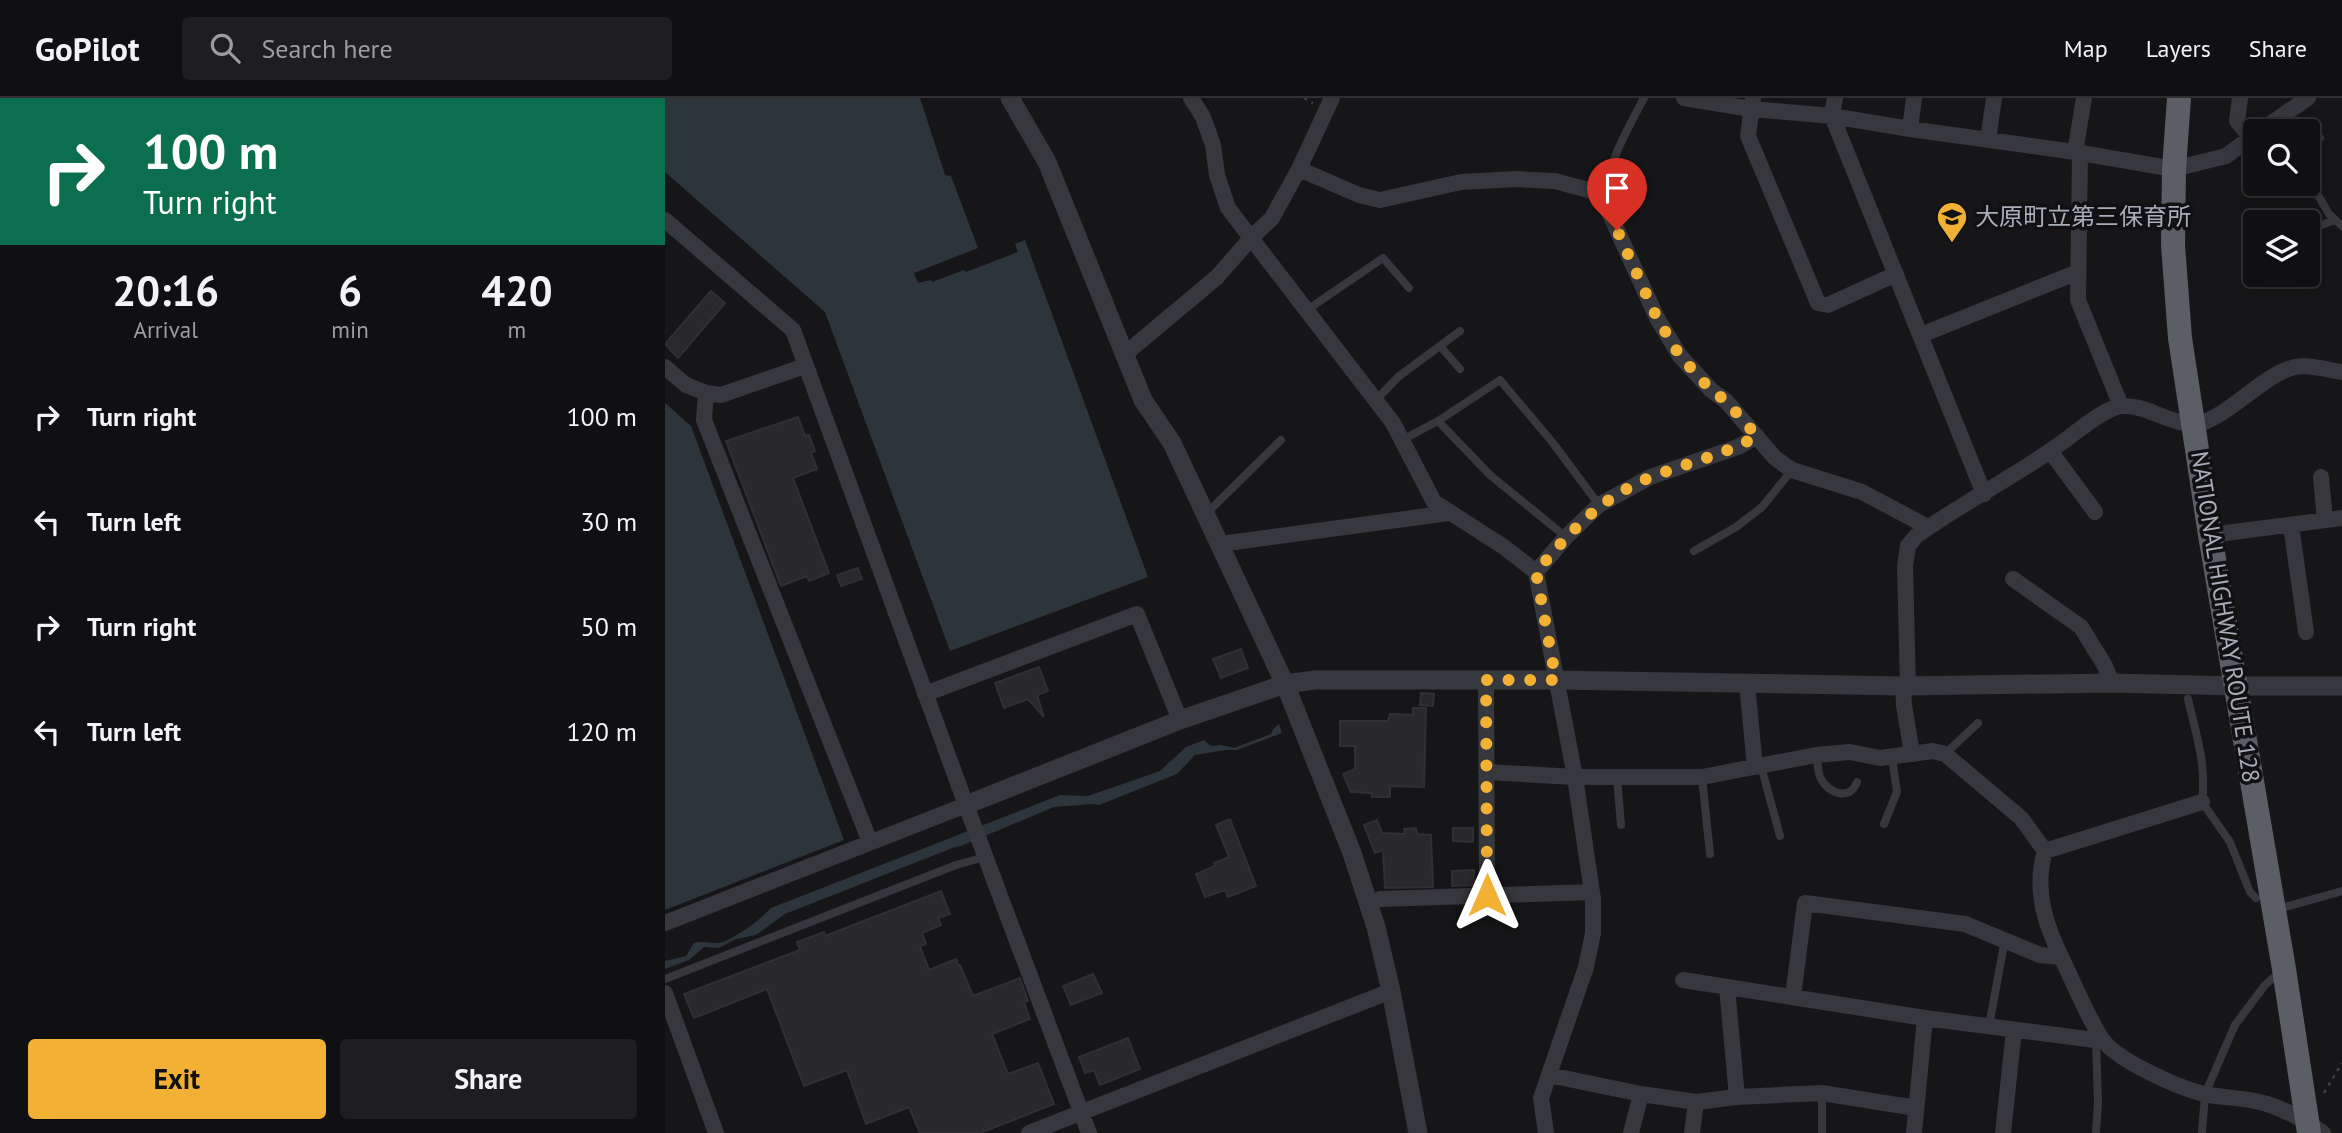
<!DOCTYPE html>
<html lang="en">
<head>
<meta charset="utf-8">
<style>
	:root { --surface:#101012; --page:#1e1e20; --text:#f1f3f6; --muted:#9c9d9f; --line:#303032; --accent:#f2b134 }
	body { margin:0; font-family:"PT Sans","Noto Sans JP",sans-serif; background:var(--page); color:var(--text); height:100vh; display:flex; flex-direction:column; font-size:26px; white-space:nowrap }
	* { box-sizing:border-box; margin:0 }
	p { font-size:23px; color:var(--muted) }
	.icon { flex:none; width:38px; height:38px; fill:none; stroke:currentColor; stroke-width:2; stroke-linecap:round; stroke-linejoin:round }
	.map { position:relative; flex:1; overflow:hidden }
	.panel { display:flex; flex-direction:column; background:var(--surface); width:665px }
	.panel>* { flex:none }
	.hud { background:#0b6e4f; color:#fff; overflow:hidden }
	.controls { position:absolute; left:1578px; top:21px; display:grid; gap:14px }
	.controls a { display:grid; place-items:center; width:77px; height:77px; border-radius:7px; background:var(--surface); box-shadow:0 4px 18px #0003,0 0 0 2px var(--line); font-size:35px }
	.pin { position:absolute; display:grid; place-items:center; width:60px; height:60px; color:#fff; margin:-72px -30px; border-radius:50% 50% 50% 0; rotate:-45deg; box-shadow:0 0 7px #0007 }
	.pin .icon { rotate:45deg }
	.me { position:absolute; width:77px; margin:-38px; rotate:0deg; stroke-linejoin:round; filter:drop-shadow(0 0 5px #0008) }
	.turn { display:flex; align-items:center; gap:24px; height:147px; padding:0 28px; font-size:32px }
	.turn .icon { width:91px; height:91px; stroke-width:2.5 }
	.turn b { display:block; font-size:49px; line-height:60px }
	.eta { display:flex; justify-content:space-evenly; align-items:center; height:119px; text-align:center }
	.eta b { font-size:42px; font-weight:700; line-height:49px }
	.button { display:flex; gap:14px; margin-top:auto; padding:14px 28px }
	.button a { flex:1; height:80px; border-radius:7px; background:var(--accent); color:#111; font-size:28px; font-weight:700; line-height:80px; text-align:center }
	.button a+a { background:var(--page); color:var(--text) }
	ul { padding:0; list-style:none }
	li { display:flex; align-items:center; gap:21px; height:105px; padding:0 28px }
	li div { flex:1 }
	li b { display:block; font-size:26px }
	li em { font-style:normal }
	header { display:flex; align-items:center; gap:42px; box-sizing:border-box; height:98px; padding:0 35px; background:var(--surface); border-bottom:2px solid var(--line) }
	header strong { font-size:33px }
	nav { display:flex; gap:38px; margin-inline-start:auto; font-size:24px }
	.search { width:490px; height:63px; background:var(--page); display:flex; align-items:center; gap:18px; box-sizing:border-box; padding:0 24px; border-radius:7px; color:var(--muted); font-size:26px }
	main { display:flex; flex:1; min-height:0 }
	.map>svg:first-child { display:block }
	.water { fill:#2c353c }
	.building { fill:#29292c; stroke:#303034; stroke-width:2 }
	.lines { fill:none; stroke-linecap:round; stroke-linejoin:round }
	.path { stroke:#3d3f44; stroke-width:2.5; stroke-dasharray:3.5 5; stroke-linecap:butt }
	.service { stroke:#37383d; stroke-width:8 }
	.minor { stroke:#37383d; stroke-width:16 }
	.tertiary { stroke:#37383d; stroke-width:19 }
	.trunk { stroke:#5b5e65; stroke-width:24 }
	.route { stroke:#f2b134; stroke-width:12; stroke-dasharray:0 21.6 }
	.labels { text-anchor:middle; stroke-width:7; stroke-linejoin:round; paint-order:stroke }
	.poi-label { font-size:24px; fill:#a8adb8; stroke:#111113; text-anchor:start }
	.street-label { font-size:24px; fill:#a8adb8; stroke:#111113 }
</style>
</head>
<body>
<header>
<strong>GoPilot</strong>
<div class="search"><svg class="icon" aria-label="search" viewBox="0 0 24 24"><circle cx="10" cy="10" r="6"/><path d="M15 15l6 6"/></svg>Search here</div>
<nav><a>Map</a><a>Layers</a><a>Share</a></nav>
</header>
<main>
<section class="panel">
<div class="hud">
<div class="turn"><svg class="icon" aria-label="right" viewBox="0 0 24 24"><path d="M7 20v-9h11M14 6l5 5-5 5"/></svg><div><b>100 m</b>Turn right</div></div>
</div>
<div class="eta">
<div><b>20:16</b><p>Arrival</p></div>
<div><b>6</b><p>min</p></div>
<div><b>420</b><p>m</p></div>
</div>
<ul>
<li><svg class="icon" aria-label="right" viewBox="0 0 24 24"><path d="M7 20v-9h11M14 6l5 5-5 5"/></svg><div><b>Turn right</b></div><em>100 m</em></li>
<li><svg class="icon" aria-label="left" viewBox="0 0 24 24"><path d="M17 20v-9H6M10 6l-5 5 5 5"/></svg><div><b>Turn left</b></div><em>30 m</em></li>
<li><svg class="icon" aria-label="right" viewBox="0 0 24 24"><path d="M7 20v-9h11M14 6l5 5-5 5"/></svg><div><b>Turn right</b></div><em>50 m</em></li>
<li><svg class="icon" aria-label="left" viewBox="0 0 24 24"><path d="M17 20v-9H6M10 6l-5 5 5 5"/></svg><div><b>Turn left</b></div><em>120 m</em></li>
</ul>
<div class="button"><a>Exit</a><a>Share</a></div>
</section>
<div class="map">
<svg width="1677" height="1035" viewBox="0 0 1677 1035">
	<rect width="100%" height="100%" fill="#161618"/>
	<path class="water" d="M0 0H255L280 77 286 78 313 150 249 175 253 185 266 182 267 184 299 172 301 174 353 154 350 146 360 142 483 479 285 553 160 214 0 74Z
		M0 305 26 328 179 742 0 812Z
		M614 626 617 635 572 652H560L530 657 512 676 434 707 429 706 389 709 296 748 290 749 120 816 91 837 71 841 54 850 39 849 24 862 0 871V863L21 858 29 845C39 842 49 847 58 844 74 837 94 823 106 810L395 697 423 698 495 673 521 649 539 642 543 646 548 648 556 647 569 650 606 636 608 631Z"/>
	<path class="building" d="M46 193 60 205 13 260 0 246Z
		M133 319 140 338 144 337 150 353 146 355 152 371 128 380 164 475 144 483 142 478 116 488 61 343Z
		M193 470 197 481 176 488 172 477Z
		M576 551 583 570 556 580 548 561Z
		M374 569 383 593 372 597 379 619 363 601 339 610 330 585Z
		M756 595 769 596 768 608 755 607Z
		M748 610H761L759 689 725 688V699H707L706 695 686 694 678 676 690 671V648H675V623H723L725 616 748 617Z
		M565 721 591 788 563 799 560 792 540 799 531 776 550 768 549 765 564 759 551 727Z
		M712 722 717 735 740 736 739 731 751 730 752 736 766 737 768 789 720 790 718 752 710 755 699 727Z
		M788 730H808V744L788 743Z
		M809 772V787L787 788V773Z
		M276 793 285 816 273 820 276 827 257 835 261 846 255 848 264 872 291 861 293 868 295 867 308 898 355 880 363 903 359 904 365 921 327 936 343 976 373 965 389 1006 315 1035H255L244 1009 201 1026 182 972 139 988 102 891 29 920 19 896 135 852 132 844 159 834 160 838Z
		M428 876 437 895 406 907 398 888Z
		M463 940 475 971 435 987 429 972 420 975 414 959Z"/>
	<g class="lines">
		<path class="path" d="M639 0 648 5
			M1659 995 1677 965"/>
		<path class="service" d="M1643 48 1655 40
			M1643 80 1664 116 1677 128
			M939 99C944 63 962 32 979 0
			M1648 130 1670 122
			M642 212 718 160 744 190
			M775 248 795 271
			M711 302 733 279 795 233
			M773 323 825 377 901 439
			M737 342 773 323 835 282 888 345 934 407
			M541 416 616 342
			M1029 453 1071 429 1097 409 1127 372
			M1523 601C1531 636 1542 668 1537 704L1565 744 1585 794 1591 800
			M1280 656 1313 625
			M1151 657C1152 663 1153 672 1155 679 1162 695 1185 704 1192 684
			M1096 668 1115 738
			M1037 679 1045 756
			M952 680 956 727
			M1219 726 1232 694 1227 659
			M1613 811 1677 793
			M0 881 291 767 320 759
			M1324 928 1340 841
			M1431 942 1433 1005 1431 1035
			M1157 995V1035
			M1537 1035 1540 996 1570 927 1600 887 1616 873"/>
		<path class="minor" d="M526 0 538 19 548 47 552 77 563 110 728 325 769 404 839 449 871 474 910 679 928 801V835L921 869 876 1000 881 1035
			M1019 0 1086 11 1167 18 1245 31 1410 54 1509 71 1561 58 1591 36
			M1088 0 1083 38 1153 205 1163 207 1231 176
			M1170 0 1167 18 1319 396
			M1575 0 1572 23 1586 40
			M1245 31 1249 0
			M1595 33 1643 0
			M1323 42 1329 0
			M1410 54 1419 0
			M1415 55 1413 202 1456 308
			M634 71 694 97 715 102 796 84 851 81 890 83 934 95 939 99 942 110 992 220 1015 258 1046 292 1061 303 1110 360 1127 372 1197 394 1263 429
			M0 122 128 232 301 707 424 1035
			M1256 237 1413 174
			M460 256 552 179 587 139 607 120 634 71 667 0
			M0 269 21 287 41 295 56 297 140 268
			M41 295 39 322 205 744
			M1386 354 1430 414
			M1656 379 1660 422
			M1626 427 1641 534
			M1545 437 1677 420
			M555 446 784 415
			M871 474 901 439 934 407 985 379 1073 349 1092 338
			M1348 481 1416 529 1440 568 1447 585
			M821 582 822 797
			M1082 585 1090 669
			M1238 588 1239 607 1247 656
			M1243 588 1240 468 1243 448 1251 438C1303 401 1361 373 1411 334 1422 326 1443 309 1457 308 1486 306 1515 336 1544 322 1570 311 1602 275 1630 269 1643 266 1663 272 1677 274
			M260 596 472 516 515 622
			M821 674 910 679H1037L1151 657 1185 654 1215 660 1268 653 1280 656 1356 720 1380 753C1368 793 1381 829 1399 865 1411 890 1422 918 1437 941 1452 963 1518 992 1544 997 1563 1000 1583 1000 1602 1006 1621 1012 1641 1023 1658 1035
			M1380 753 1537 704
			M715 801 927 794
			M0 825 301 707
			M1018 882 1260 920 1438 943
			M1062 889 1072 999
			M0 895 51 1035
			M1128 899 1140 805 1300 826 1375 857 1396 859
			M884 977 976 996 1031 1004
			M364 1035 726 893
			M966 1035 976 996
			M1027 1035 1031 1004 1072 999 1157 995 1251 1010
			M1249 1035 1260 920
			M1338 1035 1349 932"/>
		<path class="tertiary" d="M345 0 382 64 478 302 507 345 620 586 687 755 711 829 726 893 753 1035
			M301 707 515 622 620 586 650 582H891L1238 588 1447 585 1571 588H1677"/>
		<path class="trunk" d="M1514 0 1509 71 1508 147 1515 240 1545 437 1619 871 1644 1035"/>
	</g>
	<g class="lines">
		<path class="route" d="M822 797 821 582H891L871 474C906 433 935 400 986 379 1022 365 1059 357 1092 338L1061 303 1046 292 1015 258 992 220 952 132"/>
	</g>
	<defs>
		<g id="school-pin" transform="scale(1.575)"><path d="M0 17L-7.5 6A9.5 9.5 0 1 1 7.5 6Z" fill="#f2b134" stroke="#111113"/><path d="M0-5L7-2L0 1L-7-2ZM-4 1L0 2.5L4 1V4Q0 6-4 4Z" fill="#111"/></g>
	</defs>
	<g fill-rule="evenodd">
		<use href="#school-pin" x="1287" y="119"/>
	</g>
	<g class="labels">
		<g class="poi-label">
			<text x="1310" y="127">大原町立第三保育所</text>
		</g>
		<g class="street-label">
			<text transform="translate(1560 519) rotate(81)" y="8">NATIONAL HIGHWAY ROUTE 128</text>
		</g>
	</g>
</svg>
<div class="controls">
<a><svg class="icon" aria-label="search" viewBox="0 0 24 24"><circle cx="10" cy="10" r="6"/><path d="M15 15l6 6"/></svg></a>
<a><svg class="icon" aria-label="layers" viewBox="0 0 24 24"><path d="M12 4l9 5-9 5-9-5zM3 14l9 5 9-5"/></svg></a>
</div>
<div class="pin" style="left:952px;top:132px;background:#d93025"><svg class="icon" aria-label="arrive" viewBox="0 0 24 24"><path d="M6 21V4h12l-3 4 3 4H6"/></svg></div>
<svg class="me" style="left:822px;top:797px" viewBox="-20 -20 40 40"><path d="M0-17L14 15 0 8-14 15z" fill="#f2b134" stroke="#fff" stroke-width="4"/></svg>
</div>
</main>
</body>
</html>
